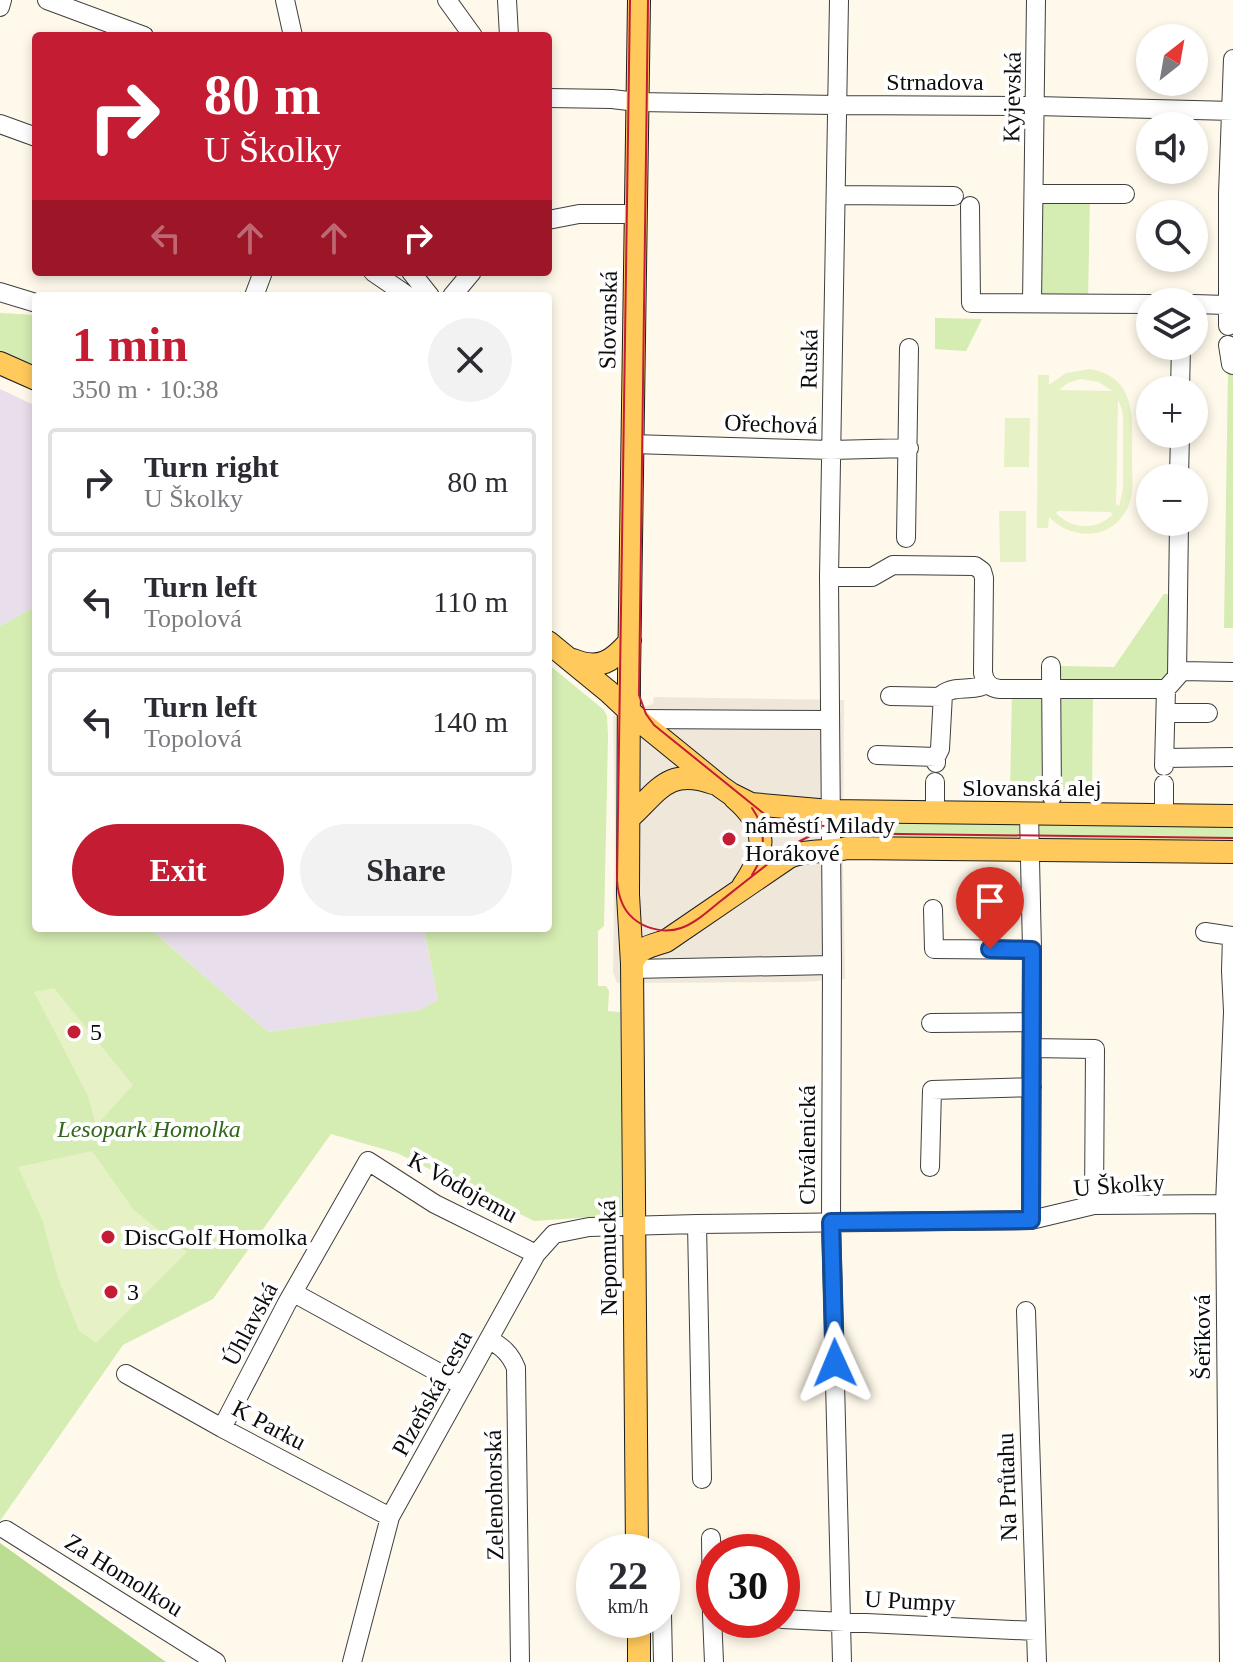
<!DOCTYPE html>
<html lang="en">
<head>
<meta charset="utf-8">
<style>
	:root { --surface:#fff; --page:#f2f2f3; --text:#2b2b33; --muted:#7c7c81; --line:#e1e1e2; --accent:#c41c32 }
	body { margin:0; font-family:Georgia,serif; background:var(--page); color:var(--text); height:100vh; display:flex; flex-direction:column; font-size:30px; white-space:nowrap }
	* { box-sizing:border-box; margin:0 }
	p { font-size:26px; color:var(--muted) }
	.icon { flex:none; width:44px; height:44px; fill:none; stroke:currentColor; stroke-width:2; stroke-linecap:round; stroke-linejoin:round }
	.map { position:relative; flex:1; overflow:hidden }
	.panel { position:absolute; left:32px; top:292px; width:520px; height:640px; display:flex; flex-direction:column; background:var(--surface); border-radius:8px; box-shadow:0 4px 12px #0003 }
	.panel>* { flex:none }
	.guide { position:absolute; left:32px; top:32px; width:520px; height:244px; border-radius:8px; box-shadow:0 4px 12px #0003; background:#c41c32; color:#fff; overflow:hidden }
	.needle { width:52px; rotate:31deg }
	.fabs { position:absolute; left:1136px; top:24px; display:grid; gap:16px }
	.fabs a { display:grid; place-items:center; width:72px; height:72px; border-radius:50%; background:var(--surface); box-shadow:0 4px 12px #0003; font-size:40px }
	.speed { position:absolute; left:576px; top:1534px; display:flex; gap:16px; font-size:40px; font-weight:700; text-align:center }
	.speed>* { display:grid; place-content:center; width:104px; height:104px; border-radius:50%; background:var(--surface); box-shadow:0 4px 12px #0003; line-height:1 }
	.speed small { font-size:20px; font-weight:400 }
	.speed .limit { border:12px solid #d22; background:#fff; color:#111 }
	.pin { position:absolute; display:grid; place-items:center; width:68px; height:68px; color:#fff; margin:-82px -34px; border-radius:50% 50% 50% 0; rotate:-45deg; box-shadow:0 0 8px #0007 }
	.pin .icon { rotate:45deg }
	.me { position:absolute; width:88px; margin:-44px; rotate:359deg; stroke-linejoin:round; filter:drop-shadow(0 0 6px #0008) }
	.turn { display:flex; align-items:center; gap:28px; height:168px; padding:0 40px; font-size:36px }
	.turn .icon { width:104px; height:104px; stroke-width:2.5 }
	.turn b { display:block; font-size:56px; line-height:68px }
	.lanes { display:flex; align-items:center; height:76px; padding:0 40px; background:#0003; justify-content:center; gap:40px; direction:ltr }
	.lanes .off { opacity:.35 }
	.round { display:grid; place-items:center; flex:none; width:84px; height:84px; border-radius:42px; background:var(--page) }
	.head { display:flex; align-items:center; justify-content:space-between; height:136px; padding:0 40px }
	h1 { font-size:48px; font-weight:700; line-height:60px; color:var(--accent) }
	.cta { display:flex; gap:16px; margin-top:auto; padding:16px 40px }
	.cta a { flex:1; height:92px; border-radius:48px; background:var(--accent); color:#fff; font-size:32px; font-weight:700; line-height:92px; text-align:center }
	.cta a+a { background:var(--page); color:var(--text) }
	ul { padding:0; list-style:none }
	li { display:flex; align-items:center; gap:24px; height:108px; margin:0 16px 12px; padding:0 24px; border:4px solid var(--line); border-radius:8px }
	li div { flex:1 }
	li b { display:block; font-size:30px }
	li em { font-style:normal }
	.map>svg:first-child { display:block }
	.industrial { fill:#e9dfec }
	.green { fill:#d5ecb2 }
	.forest { fill:#badd91 }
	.pitch { fill:#e6f2c5; fill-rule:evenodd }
	.plaza { fill:#efe8da }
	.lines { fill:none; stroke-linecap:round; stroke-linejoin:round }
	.minor-casing { stroke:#3f3f3f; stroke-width:20 }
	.major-casing { stroke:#1d1d1d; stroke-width:24 }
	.minor { stroke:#fff; stroke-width:18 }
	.major { stroke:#ffc95b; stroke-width:22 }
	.tram { stroke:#c41c32; stroke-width:2 }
	.route-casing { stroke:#114b97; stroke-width:20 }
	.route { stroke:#1a73e8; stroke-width:14 }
	.poi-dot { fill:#c41c32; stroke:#fff; stroke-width:3 }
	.labels { text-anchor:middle; stroke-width:8; stroke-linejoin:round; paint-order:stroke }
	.street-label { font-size:24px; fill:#0c0c0c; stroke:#fff }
	.poi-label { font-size:24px; fill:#0c0c0c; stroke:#fff; text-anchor:start }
	.park-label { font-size:24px; font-style:italic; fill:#306719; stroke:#fff }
</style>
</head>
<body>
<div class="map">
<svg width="1233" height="1662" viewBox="0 0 1233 1662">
	<rect width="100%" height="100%" fill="#fff9eb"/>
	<path class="industrial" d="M0 389 36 406V606L0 626Z
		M149 928H424L438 1000 421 1010 268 1032Z"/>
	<path class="green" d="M1034 194H1090L1088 303H1032Z
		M0 313 35 315 36 367 21 363 0 352Z
		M935 318 982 319 966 351 935 349Z
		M1228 370 1233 371V628H1224Z
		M1164 594 1178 595 1166 689H1093L1092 798 1010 796 1012 689H1060V666L1114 667Z
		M36 606V928H149L268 1032 420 1010 438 1000 424 928H548V664L604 710 607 716 608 736 604 926 598 931V986H606L609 991 608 1011 620 1012 622 1215 534 1221 397 1153 331 1134 213 1299 123 1345 0 1521V626Z
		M850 816 1018 820 1023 829 1020 841 850 843Z
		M1233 821V845L1039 841 1038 824Z"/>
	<path class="forest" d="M0 1543 166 1662H0Z"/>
	<path class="pitch" d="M1090 369C1139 378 1132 421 1132 460 1132 476 1135 494 1127 509 1111 541 1071 540 1049 517L1048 528H1037L1038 375H1049V385L1066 373ZM1080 379 1099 382 1112 391 1059 390 1068 383ZM1118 400 1122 410 1123 417V489L1119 506 1116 504ZM1058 511 1110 512 1113 514C1096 531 1073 530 1056 513Z
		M1005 418H1030L1029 467H1004Z
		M999 511H1026V562H1000Z
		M54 988 133 1085 96 1126 88 1096 34 992Z
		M92 1151 134 1210 187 1252 96 1343 79 1331 58 1278 43 1222 18 1167Z"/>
	<path class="plaza" d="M654 697 844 700 843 867 845 979 801 982 617 983 613 972 615 823 613 716 653 704Z"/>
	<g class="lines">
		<g class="minor-casing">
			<path id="minor" d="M47 0 144 36
				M285 0 293 36
				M447 0 473 36
				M507 0 509 36
				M839 0 829 577 832 965 831 1222 842 1662
				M0 7 2 0
				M548 98 612 99 637 102 837 105 1036 106 1233 111
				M0 124 36 137
				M1034 194H1125
				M836 195 954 196
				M970 206 971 303 1150 304
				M548 220 579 214H635
				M373 272 408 296
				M411 272 430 296
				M0 292 36 303
				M254 296 263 272
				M452 296 472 272
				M1032 303 1036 0
				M1194 304 1226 305
				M1228 326V194L1233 59
				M1228 345 1231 364 1233 365
				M1180 390 1181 346
				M632 444 831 450 909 448
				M1179 478 1180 434
				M906 538 909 348
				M829 577H872L893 565 975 566 982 571 984 578 983 673C985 683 990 688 1000 689H1166
				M1051 666 1052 797
				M1177 676 1179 522
				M890 696 942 697
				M1166 713H1208
				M637 719 830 720
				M877 755 936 757
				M1165 758 1233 757
				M936 763V757L940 749 943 694C956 684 974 693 987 683
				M1164 766 1166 689 1182 671 1233 672
				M935 813V782
				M1029 814 1032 950 1031 1220
				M1164 816V784
				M933 909 934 949 1032 950
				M1205 932 1232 936 1231 971 1233 1011
				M632 969 832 965
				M931 1023 1032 1022
				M1032 1048 1095 1049 1094 1205
				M930 1167 932 1090 1032 1087
				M697 1224 702 1479
				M294 1293 463 1386
				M1026 1311 1037 1662
				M489 1339C502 1347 510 1353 516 1368L520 1662
				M126 1374 222 1428 390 1517
				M222 1428 287 1303 368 1161 435 1204 536 1254
				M6 1530 216 1662
				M711 1538 712 1615
				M662 1615 663 1662
				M782 1619 1035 1631
				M352 1662 390 1517 536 1254 554 1234 589 1227 697 1224 1031 1220 1094 1205 1225 1204
				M714 1662 712 1615H714
				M1229 1662 1225 1204 1233 1012"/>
		</g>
		<g class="major-casing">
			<path id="major" d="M0 363 36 379
				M548 642 609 692 641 722 721 787 731 794 751 804 830 811 1233 816
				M573 660C599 671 613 661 630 641
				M735 798C768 826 767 852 743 886
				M629 818C658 792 667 767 713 783
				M632 964C638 947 651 946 666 941L789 857C807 849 827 853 847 848L1233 852
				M637 1552 632 964 628 895 629 677 639 0
				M639 1620V1662"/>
		</g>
		<use href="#minor" class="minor"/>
		<use href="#major" class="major"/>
		<path class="tram" d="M630 0 617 880C618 897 624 913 638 922 650 930 667 933 681 928 696 923 709 910 722 900 746 881 771 861 796 843L810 836 823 833 1233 838
			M648 0 639 695 646 714 654 725 768 817 785 824 825 826
			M752 875C766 854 767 829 752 808"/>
	</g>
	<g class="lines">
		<g class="route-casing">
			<path id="route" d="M835 1363 831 1222 1031 1220 1032 950 990 949"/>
		</g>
		<use href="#route" class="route"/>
	</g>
	<g class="poi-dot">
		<circle cx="729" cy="839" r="8"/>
		<circle cx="74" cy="1032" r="8"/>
		<circle cx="108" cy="1237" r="8"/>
		<circle cx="111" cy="1292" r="8"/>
	</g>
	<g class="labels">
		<g class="street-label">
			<text x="935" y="90">Strnadova</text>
			<text transform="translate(1012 97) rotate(-89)" y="8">Kyjevská</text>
			<text transform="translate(608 320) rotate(-89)" y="8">Slovanská</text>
			<text transform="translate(809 359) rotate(-89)" y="8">Ruská</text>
			<text transform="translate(771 424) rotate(2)" y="8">Ořechová</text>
			<text x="1032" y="796">Slovanská alej</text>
			<text transform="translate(807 1145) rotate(-90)" y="8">Chválenická</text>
			<text transform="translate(1119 1185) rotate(-4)" y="8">U Školky</text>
			<text transform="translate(463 1187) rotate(29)" y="8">K Vodojemu</text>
			<text transform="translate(608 1258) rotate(-91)" y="8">Nepomucká</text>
			<text transform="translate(250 1324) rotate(-62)" y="8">Úhlavská</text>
			<text transform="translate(1202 1337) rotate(-90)" y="8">Šeříková</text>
			<text transform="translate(432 1393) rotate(-61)" y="8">Plzeňská cesta</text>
			<text transform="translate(269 1425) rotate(28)" y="8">K Parku</text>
			<text transform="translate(1007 1487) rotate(-92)" y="8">Na Průtahu</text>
			<text transform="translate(494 1495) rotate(-91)" y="8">Zelenohorská</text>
			<text transform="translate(124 1575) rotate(32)" y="8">Za Homolkou</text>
			<text transform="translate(910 1601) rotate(3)" y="8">U Pumpy</text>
		</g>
		<g class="poi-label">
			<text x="745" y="833">náměstí Milady<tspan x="745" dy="28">Horákové</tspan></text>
			<text x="90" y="1040">5</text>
			<text x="124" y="1245">DiscGolf Homolka</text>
			<text x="127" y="1300">3</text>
		</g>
		<g class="park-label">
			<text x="149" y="1137">Lesopark Homolka</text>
		</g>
	</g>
</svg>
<div class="fabs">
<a><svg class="needle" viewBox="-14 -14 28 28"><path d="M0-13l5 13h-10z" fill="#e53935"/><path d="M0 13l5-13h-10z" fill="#7c7c81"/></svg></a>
<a><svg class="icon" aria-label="sound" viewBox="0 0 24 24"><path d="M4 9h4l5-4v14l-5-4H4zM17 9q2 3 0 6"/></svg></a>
<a><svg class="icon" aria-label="search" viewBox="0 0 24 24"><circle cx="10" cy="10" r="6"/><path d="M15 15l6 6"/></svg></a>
<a><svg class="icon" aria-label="layers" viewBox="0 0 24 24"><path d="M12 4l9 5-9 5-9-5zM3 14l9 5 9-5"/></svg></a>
<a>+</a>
<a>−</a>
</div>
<div class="speed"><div>22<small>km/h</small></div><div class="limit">30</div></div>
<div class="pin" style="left:990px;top:949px;background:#d93025"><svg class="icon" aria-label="arrive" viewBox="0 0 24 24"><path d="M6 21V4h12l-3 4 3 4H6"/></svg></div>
<svg class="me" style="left:835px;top:1363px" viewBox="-20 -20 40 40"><path d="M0-17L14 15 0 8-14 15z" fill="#1a73e8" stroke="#fff" stroke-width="4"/></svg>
<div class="guide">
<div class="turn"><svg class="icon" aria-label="right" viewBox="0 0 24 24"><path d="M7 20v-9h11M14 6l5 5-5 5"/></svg><div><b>80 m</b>U Školky</div></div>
<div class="lanes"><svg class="icon off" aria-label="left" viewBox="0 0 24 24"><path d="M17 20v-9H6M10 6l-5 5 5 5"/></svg><svg class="icon off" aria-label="ahead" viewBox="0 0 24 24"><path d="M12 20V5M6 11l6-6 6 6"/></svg><svg class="icon off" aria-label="ahead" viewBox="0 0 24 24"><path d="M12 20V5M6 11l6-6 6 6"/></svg><svg class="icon" aria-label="right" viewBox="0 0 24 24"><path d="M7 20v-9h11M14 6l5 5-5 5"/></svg></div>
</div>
<section class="panel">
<div class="head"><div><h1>1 min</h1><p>350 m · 10:38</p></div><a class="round"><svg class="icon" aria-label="close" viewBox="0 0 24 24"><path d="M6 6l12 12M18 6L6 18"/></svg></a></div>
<ul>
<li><svg class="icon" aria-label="right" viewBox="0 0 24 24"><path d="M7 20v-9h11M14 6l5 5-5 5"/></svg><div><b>Turn right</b><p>U Školky</p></div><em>80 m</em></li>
<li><svg class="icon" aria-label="left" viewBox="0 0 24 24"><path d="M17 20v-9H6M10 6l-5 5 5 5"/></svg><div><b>Turn left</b><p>Topolová</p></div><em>110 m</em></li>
<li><svg class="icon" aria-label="left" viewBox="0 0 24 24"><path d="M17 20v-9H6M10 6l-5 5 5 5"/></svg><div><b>Turn left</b><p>Topolová</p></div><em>140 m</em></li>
</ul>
<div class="cta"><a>Exit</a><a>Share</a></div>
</section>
</div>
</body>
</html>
